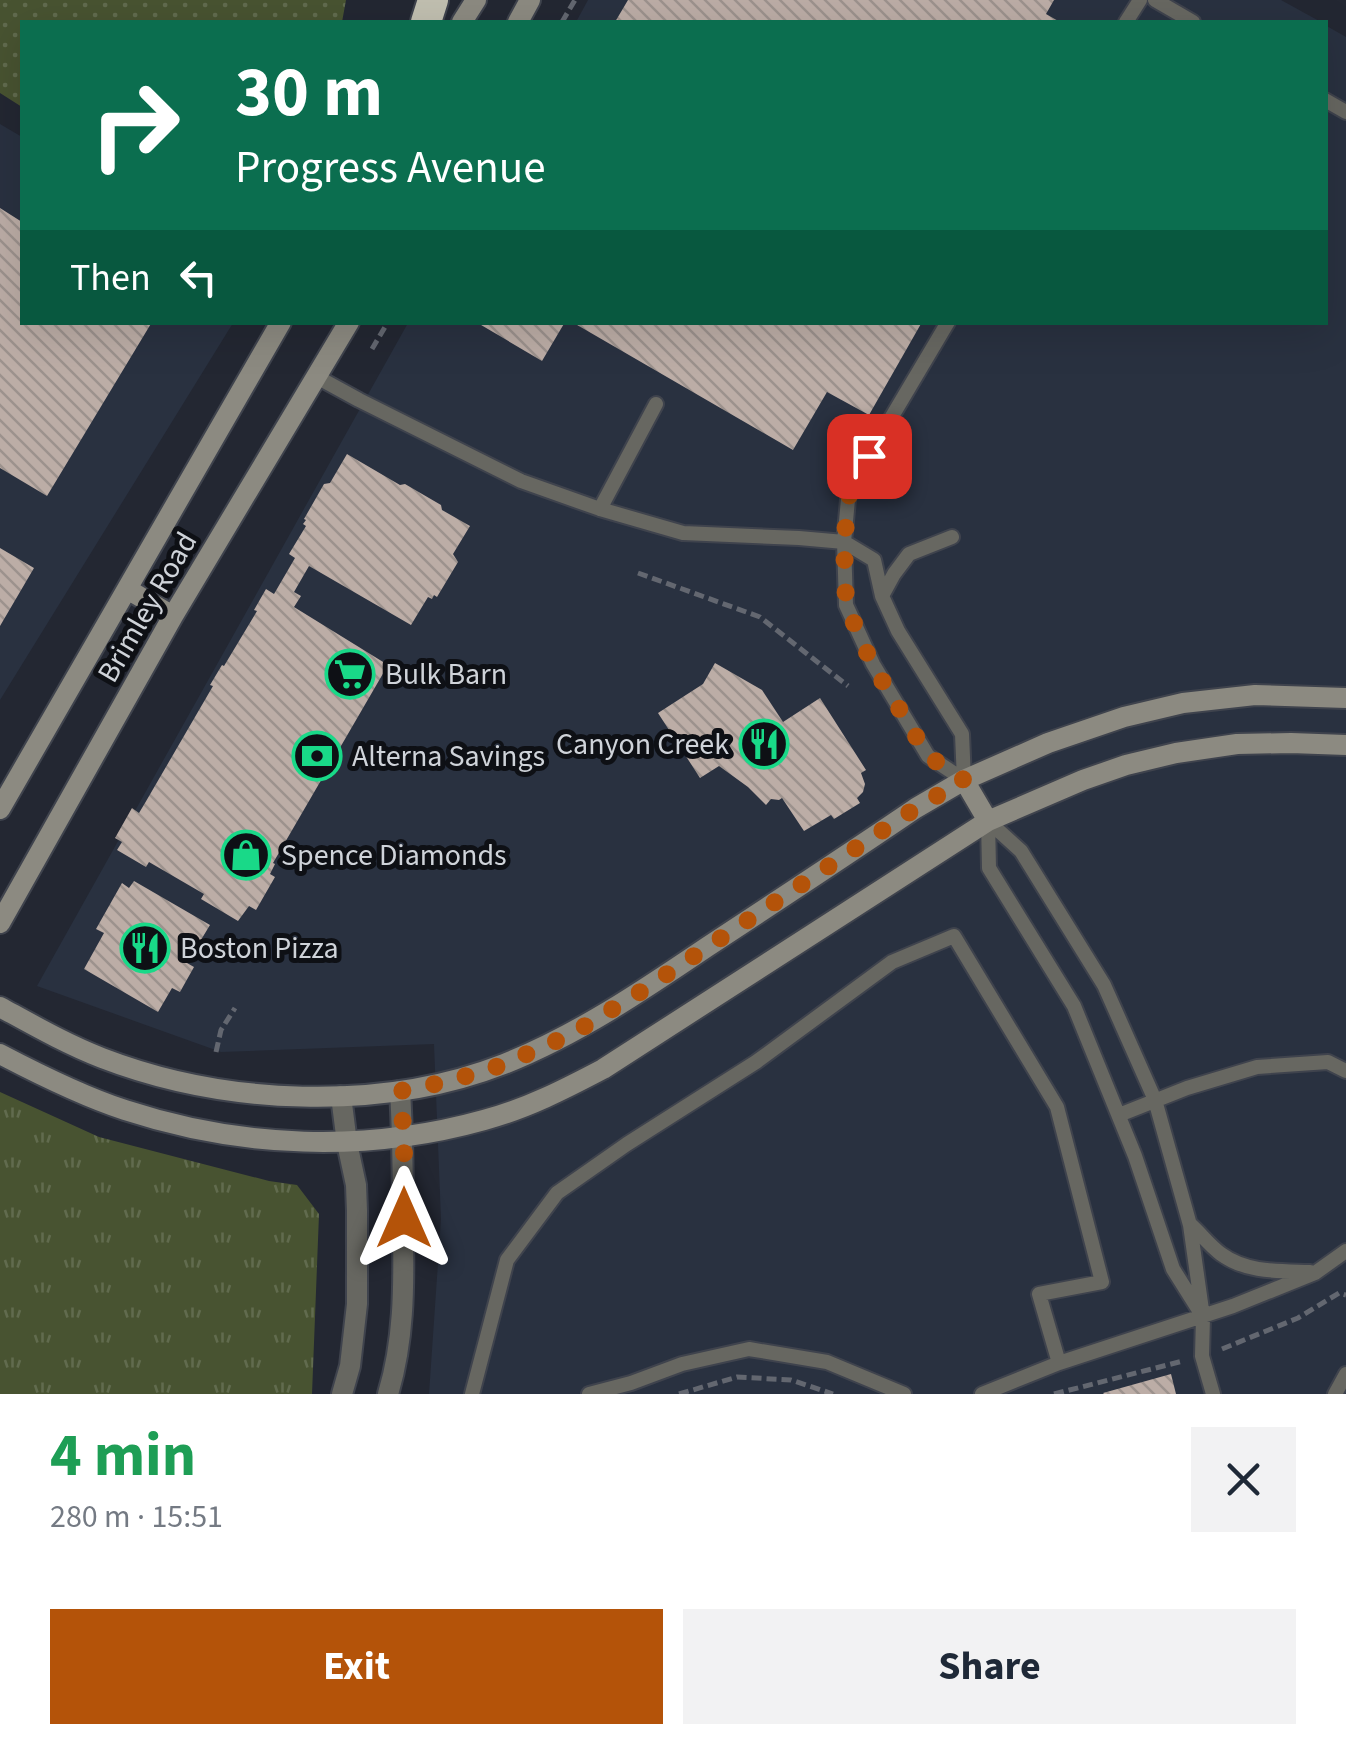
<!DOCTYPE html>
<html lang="en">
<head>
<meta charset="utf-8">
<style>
	:root { --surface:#fff; --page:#f2f2f3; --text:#1f2937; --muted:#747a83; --accent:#b45309 }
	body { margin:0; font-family:"Source Sans 3",sans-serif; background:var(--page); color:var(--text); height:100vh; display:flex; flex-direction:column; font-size:38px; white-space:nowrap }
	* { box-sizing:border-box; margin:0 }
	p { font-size:32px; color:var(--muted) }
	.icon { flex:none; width:55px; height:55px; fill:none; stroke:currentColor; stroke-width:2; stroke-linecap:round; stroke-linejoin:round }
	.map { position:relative; height:1394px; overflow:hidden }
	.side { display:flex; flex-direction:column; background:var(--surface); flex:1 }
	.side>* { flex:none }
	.guide { position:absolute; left:20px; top:20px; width:1308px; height:305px; border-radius:0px; box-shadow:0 10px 40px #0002; background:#0b6e4f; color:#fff; overflow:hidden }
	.pin { position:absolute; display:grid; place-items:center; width:85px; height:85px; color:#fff; margin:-42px; border-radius:20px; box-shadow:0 5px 15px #0006 }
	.me { position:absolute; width:110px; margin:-55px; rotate:0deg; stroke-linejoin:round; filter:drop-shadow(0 0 8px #0008) }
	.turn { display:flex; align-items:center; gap:35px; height:210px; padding:0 50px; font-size:45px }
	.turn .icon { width:130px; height:130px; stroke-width:2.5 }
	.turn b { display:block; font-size:70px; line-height:85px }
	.then { display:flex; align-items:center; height:95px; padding:0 50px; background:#0003; gap:20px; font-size:38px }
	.round { display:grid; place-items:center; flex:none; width:105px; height:105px; border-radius:0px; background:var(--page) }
	.summary { display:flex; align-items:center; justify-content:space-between; height:170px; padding:0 50px }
	h1 { font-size:60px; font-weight:700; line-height:75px; color:#1e9e55 }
	.button { display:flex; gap:20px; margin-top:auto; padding:20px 50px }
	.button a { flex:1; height:115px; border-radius:0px; background:var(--accent); color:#fff; font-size:40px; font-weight:700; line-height:115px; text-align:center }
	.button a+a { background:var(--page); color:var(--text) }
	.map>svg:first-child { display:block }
	.built { fill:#293140 }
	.grass { fill:url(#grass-dots) }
	.park { fill:url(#park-tufts) }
	.building { fill:url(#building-back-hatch) }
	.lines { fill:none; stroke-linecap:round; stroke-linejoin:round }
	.service-casing { stroke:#3f434d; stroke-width:18 }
	.tertiary-casing { stroke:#3f434d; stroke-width:24 }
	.secondary-casing { stroke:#3f434d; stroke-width:24 }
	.motorway-casing { stroke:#3f434d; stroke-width:34 }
	.path { stroke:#636770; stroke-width:5; stroke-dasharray:10 5; stroke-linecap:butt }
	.service { stroke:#676761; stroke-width:14 }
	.tertiary { stroke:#676761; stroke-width:20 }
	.secondary { stroke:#8c8a81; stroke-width:20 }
	.motorway { stroke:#c1bfb0; stroke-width:30 }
	.route { stroke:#b45309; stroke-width:18; stroke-dasharray:0 32.4 }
	.labels { text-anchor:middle; stroke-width:10; stroke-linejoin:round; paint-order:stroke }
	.street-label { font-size:30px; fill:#cfd3d9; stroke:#0e1015 }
	.poi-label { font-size:30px; fill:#cfd3d9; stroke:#0e1015; text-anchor:start }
</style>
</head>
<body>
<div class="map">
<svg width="1346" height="1394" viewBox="0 0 1346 1394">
	<defs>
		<pattern id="grass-dots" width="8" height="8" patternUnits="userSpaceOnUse" patternTransform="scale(2.5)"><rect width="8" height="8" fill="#485331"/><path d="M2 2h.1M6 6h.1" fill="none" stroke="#616b4e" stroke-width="1.8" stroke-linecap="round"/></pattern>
		<pattern id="park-tufts" width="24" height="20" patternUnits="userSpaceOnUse" patternTransform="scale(2.5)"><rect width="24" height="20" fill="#485331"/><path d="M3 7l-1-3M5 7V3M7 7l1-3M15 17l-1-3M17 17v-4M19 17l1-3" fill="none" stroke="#616b4e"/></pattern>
		<pattern id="building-back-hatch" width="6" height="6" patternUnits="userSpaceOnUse" patternTransform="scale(2.5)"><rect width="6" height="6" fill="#bcada6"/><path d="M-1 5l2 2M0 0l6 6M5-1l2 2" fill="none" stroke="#9c928d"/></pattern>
	</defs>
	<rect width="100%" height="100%" fill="#232732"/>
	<path class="built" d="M588 0H1281L1321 22H576Z
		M1325 25 1346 37V1394H429L441 1219 434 1044 221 1052 37 986 408 323 1325 322Z
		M0 124 22 137V322L233 323 0 700Z"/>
	<path class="grass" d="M0 0H346L342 22H22V107L0 93Z"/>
	<path class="park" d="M0 1092 99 1137 269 1181 297 1185 319 1214 312 1394H0Z"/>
	<path class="building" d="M628 0H1054L1046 14 1060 22H615Z
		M0 208 22 222V322H152L47 496 0 468Z
		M476 322H565L542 361Z
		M572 322H922L869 415 827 392 793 450Z
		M347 454 400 485 405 484 441 505 442 510 470 526 453 554 458 562 437 597 434 595 432 599 428 597 411 625 309 566 294 592 301 596 294 607 388 665 273 863 275 864 270 874 275 877 256 910 249 906 238 921 201 899 204 894 149 862 146 867 117 850 122 842 115 838 132 808 139 813 145 803 213 686 210 685 222 665 224 666 257 611 254 610 266 589 274 594 295 558 289 554 306 526 303 524 306 520 304 519 324 484 330 483Z
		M0 548 34 568 0 626Z
		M715 663 762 690 783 722 820 698 866 770 861 773 865 784 863 792 857 798 860 803 834 819 831 815 804 831 782 798 779 800 771 799 766 805 748 787 719 766 700 778 658 713 703 684Z
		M134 881 210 925 187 963 194 967 180 992 172 988 158 1012 84 969 104 933 96 929 122 883 129 888Z
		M1171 1374 1176 1394H1104L1103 1393Z"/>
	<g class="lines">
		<g class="service-casing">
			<path id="service" d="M1155 0 1193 22
				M1126 22 1140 0
				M1325 100 1346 112
				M948 322 849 489 844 542 846 605 873 664 928 756 964 780
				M317 377 359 400 521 481 600 509 683 533 799 538 844 542 874 560 882 596 898 631 962 734 964 780
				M600 509 656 404
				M882 596 894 574 909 554 952 537
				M988 821 1021 851 1104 985 1155 1100 1190 1225 1203 1317 1202 1356 1213 1394
				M988 821 989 868 1074 1006 1135 1156 1173 1269 1200 1312
				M1119 1115 1187 1088 1257 1067 1328 1062 1346 1071
				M1191 1225C1201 1234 1210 1246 1221 1254 1247 1273 1279 1271 1310 1272
				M472 1394 507 1260 557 1193 627 1144 756 1062 892 962 954 936 1057 1107 1102 1282 1039 1294 1059 1363
				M589 1394 631 1383 682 1364 749 1349 827 1362 904 1394
				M982 1394 1059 1363 1233 1306 1315 1273 1346 1251
				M1335 1394 1346 1374"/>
		</g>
		<g class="tertiary-casing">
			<path id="tertiary" d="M341 1096 347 1143 356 1185 357 1211V1304L350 1366 342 1394
				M388 1394C404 1341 404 1287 403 1232 403 1185 403 1138 400 1091"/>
		</g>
		<g class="secondary-casing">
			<path id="secondary" d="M462 22 476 0
				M518 22 530 0
				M127 589 173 616
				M964 780 988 821
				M0 809 281 322
				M0 923 173 616 349 322
				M0 1007C33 1025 66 1044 102 1058 224 1105 381 1112 504 1064 577 1035 642 991 707 947 777 901 847 855 916 808L964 780 1048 743 1124 717 1183 703 1255 695 1346 698
				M0 1054C40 1075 82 1096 125 1110 241 1148 366 1153 484 1120 526 1109 565 1089 603 1069L988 821 1083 780 1126 765 1176 753 1237 744 1291 743 1346 745"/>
		</g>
		<g class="motorway-casing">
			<path id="motorway" d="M426 22 433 0"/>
		</g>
		<path class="path" d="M562 22 575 0
			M372 349 388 322
			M638 573 760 617 848 686
			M216 1052 221 1030 235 1008
			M1222 1349 1298 1318 1339 1293 1346 1295
			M679 1394 737 1377 791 1380 833 1394
			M1054 1394 1183 1361"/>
		<use href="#service" class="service"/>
		<use href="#tertiary" class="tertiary"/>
		<use href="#secondary" class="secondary"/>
		<use href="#motorway" class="motorway"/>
	</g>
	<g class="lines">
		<path class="route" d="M404 1218V1137L400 1091 450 1081 502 1065 572 1034 640 992 916 808 964 780 928 756 872 664 846 605 844 542 850 488 869 456"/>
	</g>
	<defs>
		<g id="supermarket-ring" transform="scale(2.5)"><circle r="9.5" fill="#0e1015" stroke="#19d988" stroke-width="1.5"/><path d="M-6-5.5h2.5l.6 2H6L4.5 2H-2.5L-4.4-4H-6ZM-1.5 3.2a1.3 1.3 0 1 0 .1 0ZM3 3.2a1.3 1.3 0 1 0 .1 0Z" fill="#19d988"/></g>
		<g id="restaurant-ring" transform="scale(2.5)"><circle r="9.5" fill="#0e1015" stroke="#19d988" stroke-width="1.5"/><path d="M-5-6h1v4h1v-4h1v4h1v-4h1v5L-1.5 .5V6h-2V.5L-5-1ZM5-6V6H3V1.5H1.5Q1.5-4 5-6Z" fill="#19d988"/></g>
		<g id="bank-ring" transform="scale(2.5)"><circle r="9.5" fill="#0e1015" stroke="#19d988" stroke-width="1.5"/><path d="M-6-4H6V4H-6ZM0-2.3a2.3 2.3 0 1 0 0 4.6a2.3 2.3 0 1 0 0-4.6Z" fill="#19d988"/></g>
		<g id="shop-ring" transform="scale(2.5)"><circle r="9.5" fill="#0e1015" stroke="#19d988" stroke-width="1.5"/><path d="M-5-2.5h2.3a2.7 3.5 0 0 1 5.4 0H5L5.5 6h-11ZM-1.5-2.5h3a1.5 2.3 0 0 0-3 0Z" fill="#19d988"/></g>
	</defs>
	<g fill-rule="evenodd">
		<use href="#supermarket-ring" x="350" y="674"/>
		<use href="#restaurant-ring" x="764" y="744"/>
		<use href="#bank-ring" x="317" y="756"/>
		<use href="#shop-ring" x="246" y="855"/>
		<use href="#restaurant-ring" x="145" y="948"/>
	</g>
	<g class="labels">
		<g class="street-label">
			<text transform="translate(147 607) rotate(-60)" y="10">Brimley Road</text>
		</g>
		<g class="poi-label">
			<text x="385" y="684">Bulk Barn</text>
			<text x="729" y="754" text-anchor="end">Canyon Creek</text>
			<text x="352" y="766">Alterna Savings</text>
			<text x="281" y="865">Spence Diamonds</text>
			<text x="180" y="958">Boston Pizza</text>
		</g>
	</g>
</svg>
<div class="pin" style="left:869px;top:456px;background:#d93025"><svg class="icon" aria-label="arrive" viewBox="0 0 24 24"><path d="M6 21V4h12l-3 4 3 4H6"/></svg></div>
<svg class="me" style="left:404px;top:1218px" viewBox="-20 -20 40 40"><path d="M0-17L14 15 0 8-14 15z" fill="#b45309" stroke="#fff" stroke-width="4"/></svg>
<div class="guide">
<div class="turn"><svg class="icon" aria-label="right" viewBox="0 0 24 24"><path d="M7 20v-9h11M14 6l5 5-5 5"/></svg><div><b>30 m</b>Progress Avenue</div></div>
<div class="then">Then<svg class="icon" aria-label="left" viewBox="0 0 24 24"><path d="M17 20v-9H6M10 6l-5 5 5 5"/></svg></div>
</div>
</div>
<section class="side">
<div class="summary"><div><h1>4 min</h1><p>280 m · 15:51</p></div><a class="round"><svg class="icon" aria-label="close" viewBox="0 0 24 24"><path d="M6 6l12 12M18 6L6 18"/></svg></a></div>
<div class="button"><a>Exit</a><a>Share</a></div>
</section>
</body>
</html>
